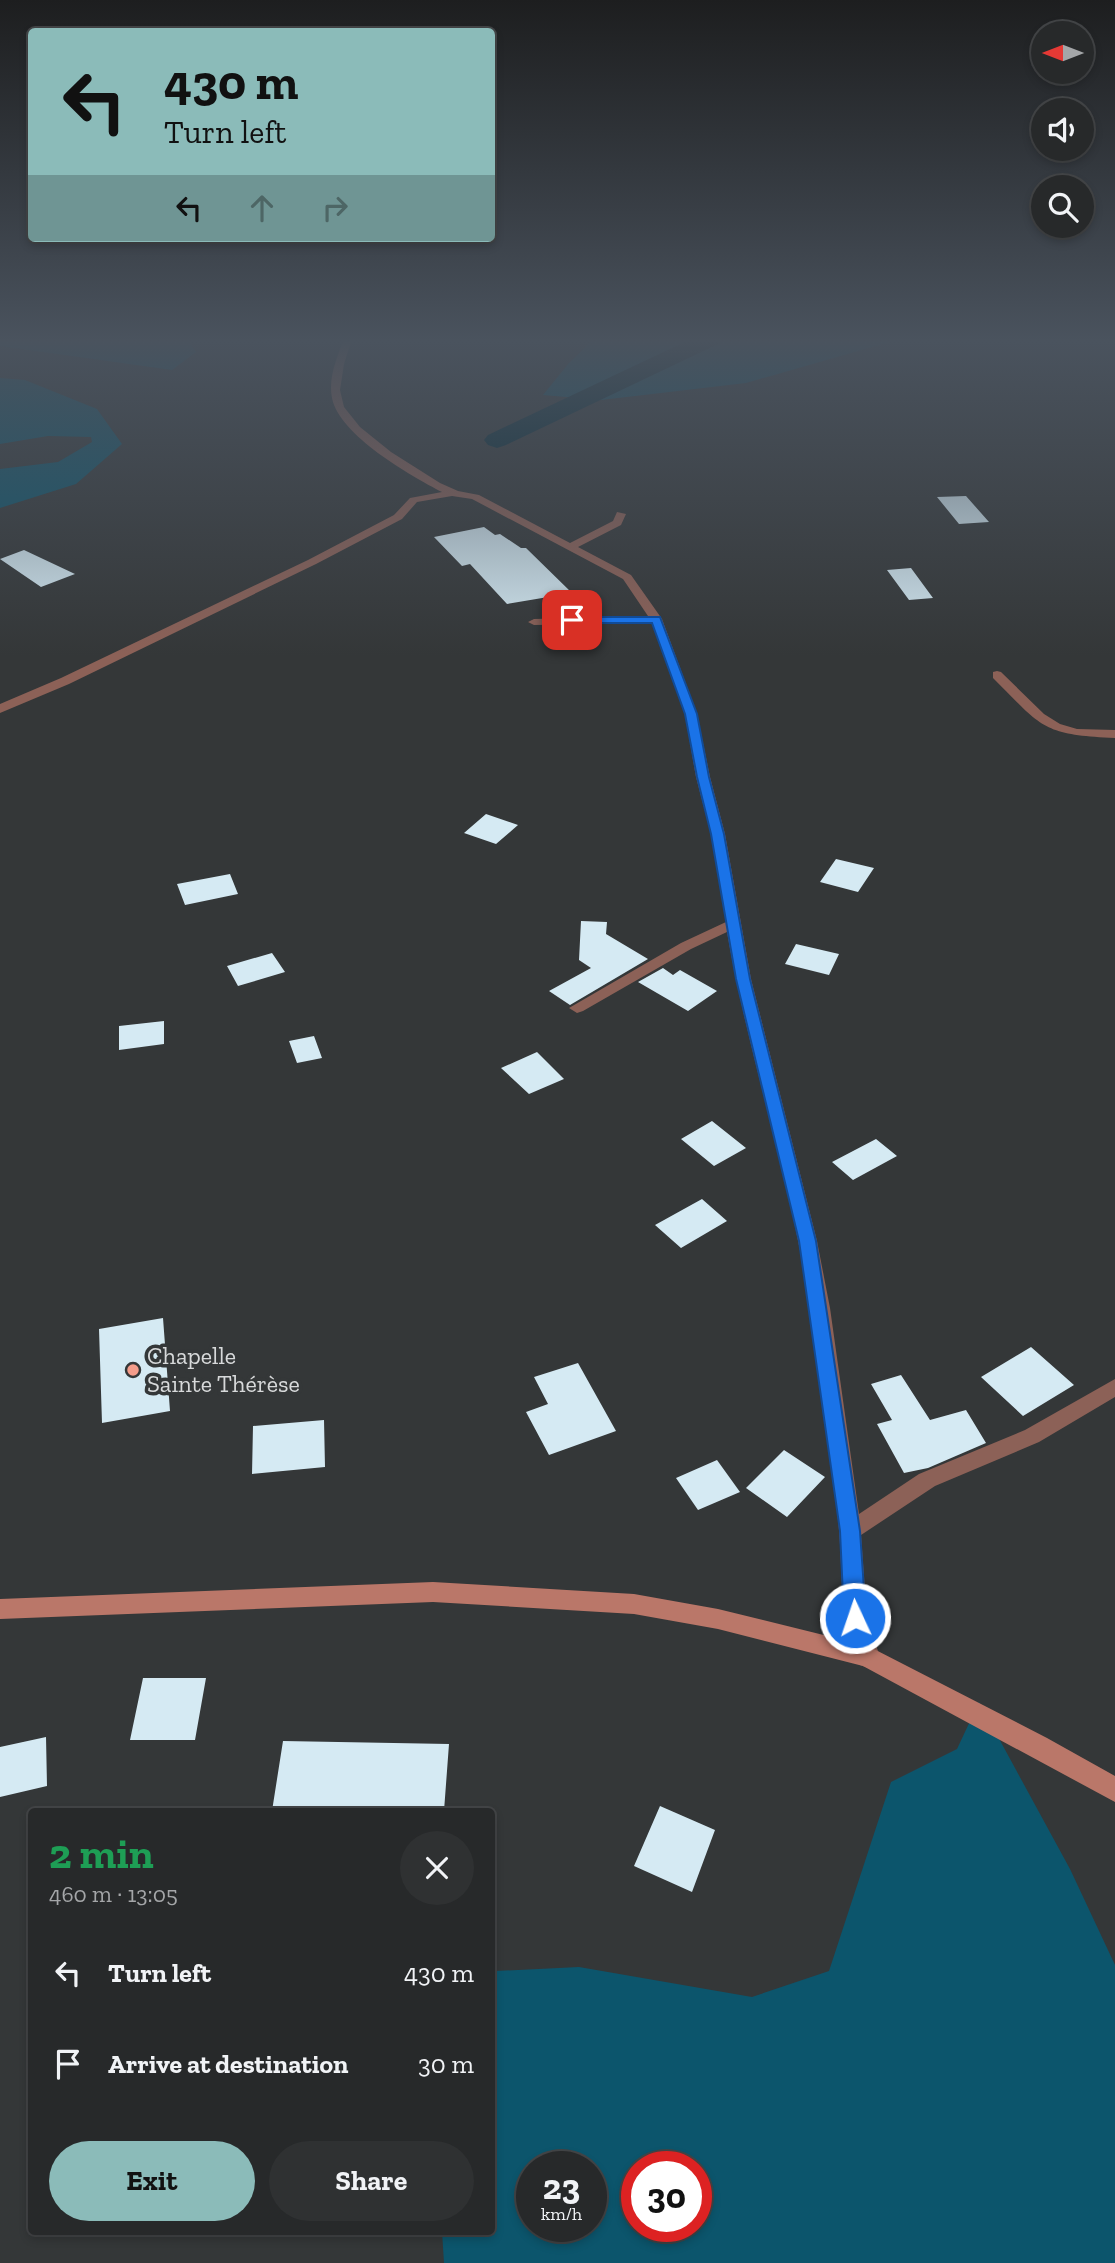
<!DOCTYPE html>
<html lang="en">
<head>
<meta charset="utf-8">
<style>
	:root { --surface:#27292a; --page:#2f3132; --text:#f1f3f6; --muted:#a4a6a8; --line:#434547; --accent:#8bbbb9 }
	body { margin:0; font-family:"Zilla Slab",serif; background:var(--page); color:var(--text); height:100vh; display:flex; flex-direction:column; font-size:26px; white-space:nowrap }
	* { box-sizing:border-box; margin:0 }
	p { font-size:23px; color:var(--muted) }
	.icon { flex:none; width:38px; height:38px; fill:none; stroke:currentColor; stroke-width:2; stroke-linecap:round; stroke-linejoin:round }
	.map { position:relative; flex:1; overflow:hidden }
	.sheet { position:absolute; left:28px; top:1808px; width:467px; height:427px; display:flex; flex-direction:column; background:var(--surface); border-radius:7px; box-shadow:0 4px 10px #0003,0 0 0 2px var(--line) }
	.sheet>* { flex:none }
	.guide { position:absolute; left:28px; top:28px; width:467px; height:214px; border-radius:7px; box-shadow:0 4px 10px #0003,0 0 0 2px var(--line); background:#8bbbb9; color:#111; overflow:hidden }
	.needle { width:46px; rotate:270deg }
	.fabs { position:absolute; left:1031px; top:21px; display:grid; gap:14px }
	.fabs a { display:grid; place-items:center; width:63px; height:63px; border-radius:50%; background:var(--surface); box-shadow:0 4px 10px #0003,0 0 0 2px var(--line); font-size:35px }
	.speed { position:absolute; left:516px; top:2151px; display:flex; gap:14px; font-size:35px; font-weight:700; text-align:center }
	.speed>* { display:grid; place-content:center; width:91px; height:91px; border-radius:50%; background:var(--surface); box-shadow:0 4px 10px #0003,0 0 0 2px var(--line); line-height:1 }
	.speed small { font-size:18px; font-weight:400 }
	.speed .limit { border:10px solid #d22; background:#fff; color:#111 }
	.pin { position:absolute; display:grid; place-items:center; width:60px; height:60px; color:#fff; margin:-30px; border-radius:14px; box-shadow:0 4px 10px #0006 }
	.me { position:absolute; width:77px; margin:-38px; rotate:357deg; stroke-linejoin:round; filter:drop-shadow(0 0 5px #0008) }
	.turn { display:flex; align-items:center; gap:24px; height:147px; padding:0 21px; font-size:32px }
	.turn .icon { width:91px; height:91px; stroke-width:2.5 }
	.turn b { display:block; font-size:49px; line-height:60px }
	.lanes { display:flex; align-items:center; height:66px; padding:0 21px; background:#0003; justify-content:center; gap:35px; direction:ltr }
	.lanes .off { opacity:.35 }
	.round { display:grid; place-items:center; flex:none; width:74px; height:74px; border-radius:37px; background:var(--page) }
	.headline { display:flex; align-items:center; justify-content:space-between; height:119px; padding:0 21px }
	h1 { font-size:42px; font-weight:800; line-height:52px; color:#1e9e55 }
	.cta { display:flex; gap:14px; margin-top:auto; padding:14px 21px }
	.cta a { flex:1; height:80px; border-radius:42px; background:var(--accent); color:#111; font-size:28px; font-weight:800; line-height:80px; text-align:center }
	.cta a+a { background:var(--page); color:var(--text) }
	ul { padding:0; list-style:none }
	li { display:flex; align-items:center; gap:21px; height:91px; padding:0 21px }
	li div { flex:1 }
	li b { display:block; font-size:26px }
	li em { font-style:normal }
	.map>svg:first-child { display:block }
	.green { fill:#0c556c; fill-rule:evenodd }
	.lines { fill:none; stroke-linecap:round; stroke-linejoin:round }
	.river { fill:#002836; fill-rule:evenodd }
	.building { fill:#d5eaf3 }
	.street { fill:#8c6157; fill-rule:evenodd }
	.secondary { fill:#ba7769; fill-rule:evenodd }
	.route { fill:#1a73e8; stroke:#114b97; stroke-width:2 }
	.poi-dot { fill:#f49d8b; stroke:#343738; stroke-width:2.5 }
	.labels { text-anchor:middle; stroke-width:7; stroke-linejoin:round; paint-order:stroke }
	.poi-label { font-size:24px; fill:#d7d9da; stroke:#343738; text-anchor:start }
</style>
</head>
<body>
<div class="map">
<svg width="1115" height="2263" viewBox="0 0 1115 2263">
	<rect width="100%" height="100%" fill="#343738"/>
	<path class="green" d="M0 339H187L196 352 172 370 0 346Z
		M594 339H900L746 383 601 400 543 395 569 363Z
		M0 378 25 380 97 409 122 444 76 484 0 508V469L58 462 92 442 91 437 48 436 0 444Z
		M979 1702 1070 1869 1115 1965V2263H444L442 2231H492V1978L495 1971 579 1967 752 1997 829 1971 891 1782 957 1749ZM532 2166H592V2226H532ZM637 2166H696V2226H637Z"/>
	<g class="lines">
		<path class="river" d="M691 339H721L718 344 506 445 497 448 488 445 484 440 488 435Z"/>
	</g>
	<path class="building" d="M966 496 989 522 959 524 937 497Z
		M484 527 495 535 500 534 521 548H526L572 593 507 604 470 564 462 566 434 537Z
		M24 550 75 574 41 587 0 559Z
		M911 568 933 598 909 600 887 570Z
		M486 814 518 825 496 844 464 833Z
		M836 859 874 868 858 892 820 882Z
		M230 874 238 894 185 905 177 884Z
		M581 921 607 922 606 934 648 959 570 1005 549 991 591 968 579 960Z
		M796 944 839 954 829 975 785 964Z
		M272 953 285 972 238 986 227 966Z
		M663 968 673 975 680 970 717 991 688 1011 638 982Z
		M164 1021V1044L119 1050V1026Z
		M314 1036 322 1058 297 1063 289 1041Z
		M537 1052 564 1079 529 1094 501 1068Z
		M712 1121 746 1148 714 1166 681 1139Z
		M876 1139 897 1156 853 1180 832 1162Z
		M702 1199 727 1221 681 1248 655 1225Z
		M163 1318 170 1411 102 1423 99 1329Z
		M1031 1347 1074 1385 1023 1416 981 1377Z
		M578 1363 616 1431 549 1455 526 1412 548 1404 534 1377Z
		M901 1375 930 1420 966 1410 986 1443 928 1468 904 1473 877 1424 892 1420 871 1384Z
		M324 1420 325 1467 252 1474 253 1426Z
		M784 1450 825 1477 787 1517 746 1488Z
		M717 1460 740 1492 698 1510 676 1478Z
		M143 1678H206L195 1740H130Z
		M46 1737 47 1786 0 1797V1747Z
		M283 1741 449 1744 444 1811H272Z
		M660 1806 715 1830 692 1892 634 1866Z"/>
	<g class="lines">
		<path class="street" d="M344 339H352L344 364 340 390 344 407 360 427 391 452 440 483 458 491 479 495 570 543 613 521 617 512 626 514 621 525 578 547 631 575 662 619 697 714 710 777 725 834 751 979 817 1241 830 1308 859 1514 919 1474 1025 1430 1115 1379V1397L1039 1442 935 1486 861 1535 867 1618 880 1657 876 1665 868 1668 860 1665C839 1619 843 1578 839 1530 832 1456 821 1383 810 1309 792 1182 749 1059 727 932L691 949 583 1011 577 1013 569 1008 681 943 726 922 711 834 696 777 685 714 652 623 534 625 528 622 534 619 648 616 623 579 472 499 452 496 417 502 402 519 316 564 69 684 0 713V704L61 678 308 560 394 515 410 498 442 492C411 476 339 435 332 398 328 378 337 357 344 339Z
			M997 671 1001 672 1044 714 1060 724 1077 729 1115 730V738C1042 735 1042 727 993 678V672Z"/>
		<path class="secondary" d="M433 1582 634 1594 718 1609 868 1646 1047 1738 1115 1776V1802L863 1666 718 1629 634 1614 433 1602 0 1619V1599Z"/>
	</g>
	<linearGradient id="sky" x2="0" y2="1"><stop stop-color="#1d1e1f"/><stop offset="0.52" stop-color="#4a535e"/><stop offset="1" stop-color="#4a535e" stop-opacity="0"/></linearGradient>
	<rect width="1115" height="656" fill="url(#sky)"/>
	<path class="route" d="M569 617H660L697 714 709 777 724 834 750 979 816 1241 860 1531 866 1618 863 1624 855 1627 848 1624 844 1618 840 1531 799 1241 736 979 711 834 697 777 685 714 652 623H572L569 622Z"/>
	<circle class="poi-dot" cx="133" cy="1370" r="7"/>
	<g class="labels">
		<g class="poi-label">
			<text x="147" y="1364">Chapelle<tspan x="147" dy="28">Sainte Thérèse</tspan></text>
		</g>
	</g>
</svg>
<div class="fabs">
<a><svg class="needle" viewBox="-14 -14 28 28"><path d="M0-13l5 13h-10z" fill="#e53935"/><path d="M0 13l5-13h-10z" fill="#a4a6a8"/></svg></a>
<a><svg class="icon" aria-label="sound" viewBox="0 0 24 24"><path d="M4 9h4l5-4v14l-5-4H4zM17 9q2 3 0 6"/></svg></a>
<a><svg class="icon" aria-label="search" viewBox="0 0 24 24"><circle cx="10" cy="10" r="6"/><path d="M15 15l6 6"/></svg></a>
</div>
<div class="speed"><div>23<small>km/h</small></div><div class="limit">30</div></div>
<div class="pin" style="left:572px;top:620px;background:#d93025"><svg class="icon" aria-label="arrive" viewBox="0 0 24 24"><path d="M6 21V4h12l-3 4 3 4H6"/></svg></div>
<svg class="me" style="left:855px;top:1618px" viewBox="-20 -20 40 40"><circle r="17" fill="#1a73e8" stroke="#fff" stroke-width="3"/><path d="M0-11L8 9 0 5-8 9z" fill="#fff"/></svg>
<div class="guide">
<div class="turn"><svg class="icon" aria-label="left" viewBox="0 0 24 24"><path d="M17 20v-9H6M10 6l-5 5 5 5"/></svg><div><b>430 m</b>Turn left</div></div>
<div class="lanes"><svg class="icon" aria-label="left" viewBox="0 0 24 24"><path d="M17 20v-9H6M10 6l-5 5 5 5"/></svg><svg class="icon off" aria-label="ahead" viewBox="0 0 24 24"><path d="M12 20V5M6 11l6-6 6 6"/></svg><svg class="icon off" aria-label="right" viewBox="0 0 24 24"><path d="M7 20v-9h11M14 6l5 5-5 5"/></svg></div>
</div>
<section class="sheet">
<div class="headline"><div><h1>2 min</h1><p>460 m · 13:05</p></div><a class="round"><svg class="icon" aria-label="close" viewBox="0 0 24 24"><path d="M6 6l12 12M18 6L6 18"/></svg></a></div>
<ul>
<li><svg class="icon" aria-label="left" viewBox="0 0 24 24"><path d="M17 20v-9H6M10 6l-5 5 5 5"/></svg><div><b>Turn left</b></div><em>430 m</em></li>
<li><svg class="icon" aria-label="arrive" viewBox="0 0 24 24"><path d="M6 21V4h12l-3 4 3 4H6"/></svg><div><b>Arrive at destination</b></div><em>30 m</em></li>
</ul>
<div class="cta"><a>Exit</a><a>Share</a></div>
</section>
</div>
</body>
</html>
